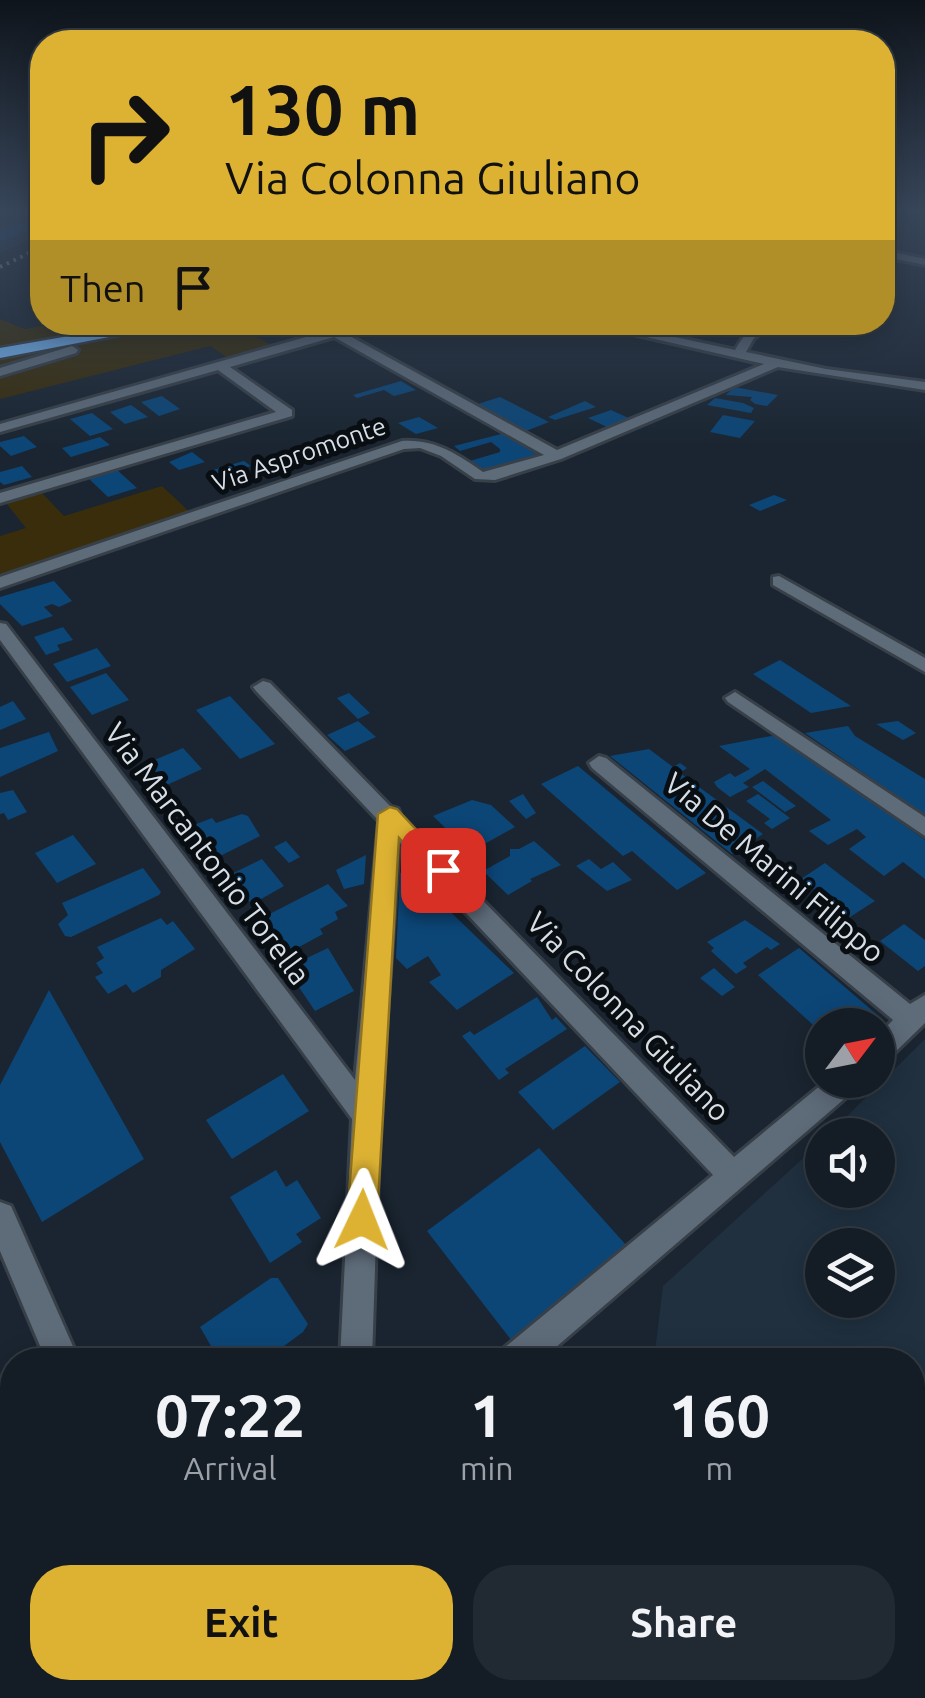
<!DOCTYPE html>
<html lang="en">
<head>
<meta charset="utf-8">
<style>
	:root { --surface:#141c25; --page:#212932; --text:#f1f3f6; --muted:#9da1a7; --line:#333a42; --accent:#ddb233 }
	body { margin:0; font-family:Ubuntu,sans-serif; background:var(--page); color:var(--text); height:100vh; display:flex; flex-direction:column; font-size:38px; white-space:nowrap }
	* { box-sizing:border-box; margin:0 }
	p { font-size:32px; color:var(--muted) }
	.icon { flex:none; width:55px; height:55px; fill:none; stroke:currentColor; stroke-width:2; stroke-linecap:round; stroke-linejoin:round }
	.map { position:relative; flex:1; overflow:hidden }
	.sheet { position:absolute; left:0px; top:1348px; width:925px; height:352px; display:flex; flex-direction:column; background:var(--surface); border-radius:40px 40px 0 0; box-shadow:0 5px 25px #0003,0 0 0 2px var(--line) }
	.sheet>* { flex:none }
	.guide { position:absolute; left:30px; top:30px; width:865px; height:305px; border-radius:40px; box-shadow:0 5px 25px #0003,0 0 0 2px var(--line); background:#ddb233; color:#111; overflow:hidden }
	.needle { width:65px; rotate:58deg }
	.controls { position:absolute; left:805px; top:1008px; display:grid; gap:20px }
	.controls a { display:grid; place-items:center; width:90px; height:90px; border-radius:50%; background:var(--surface); box-shadow:0 5px 25px #0003,0 0 0 2px var(--line); font-size:50px }
	.pin { position:absolute; display:grid; place-items:center; width:85px; height:85px; color:#fff; margin:-42px; border-radius:20px; box-shadow:0 5px 15px #0006 }
	.me { position:absolute; width:110px; margin:-55px; rotate:2deg; stroke-linejoin:round; filter:drop-shadow(0 0 8px #0008) }
	.turn { display:flex; align-items:center; gap:35px; height:210px; padding:0 30px; font-size:45px }
	.turn .icon { width:130px; height:130px; stroke-width:2.5 }
	.turn b { display:block; font-size:70px; line-height:85px }
	.then { display:flex; align-items:center; height:95px; padding:0 30px; background:#0003; gap:20px; font-size:38px }
	.eta { display:flex; justify-content:space-evenly; align-items:center; height:170px; text-align:center }
	.eta b { font-size:60px; font-weight:700; line-height:70px }
	.cta { display:flex; gap:20px; margin-top:auto; padding:20px 30px }
	.cta a { flex:1; height:115px; border-radius:40px; background:var(--accent); color:#111; font-size:40px; font-weight:700; line-height:115px; text-align:center }
	.cta a+a { background:var(--page); color:var(--text) }
	.map>svg:first-child { display:block }
	.built { fill:#20303f; fill-rule:evenodd }
	.green { fill:#392d0b }
	.building { fill:#0c4677 }
	.lines { fill:none; stroke-linecap:round; stroke-linejoin:round }
	.lane-casing { stroke:#374049; stroke-width:8 }
	.street-casing { stroke:#374049; stroke-width:6 }
	.highway-casing { stroke:#374049; stroke-width:5 }
	.lane { stroke:#5e6b79; stroke-width:5 }
	.street { fill:#5e6b79; fill-rule:evenodd }
	.highway { fill:#74b5f5; fill-rule:evenodd }
	.rail { stroke:#868e98; stroke-width:4; stroke-dasharray:2.5 5; stroke-linecap:butt }
	.route { fill:#ddb233; stroke:#907421; stroke-width:2.5 }
	.labels { text-anchor:middle; stroke-width:10; stroke-linejoin:round; paint-order:stroke }
	.far-street-label { font-size:25px; fill:#d7dee6; stroke:#090e13 }
	.street-label { font-size:30px; fill:#d7dee6; stroke:#090e13 }
</style>
</head>
<body>
<div class="map">
<svg width="925" height="1698" viewBox="0 0 925 1698">
	<rect width="100%" height="100%" fill="#1a2531"/>
	<path class="built" d="M0 211H42V234L0 253Z
		M925 1039V1698H228L237 1688H912V1360H654L663 1286 822 1141V1190H878V1135H828ZM822 1245H878V1300H822Z"/>
	<path class="green" d="M0 319 25 329 60 322 231 323 275 347 231 360 210 346 0 399Z
		M162 486 193 515 0 579V536L26 528 6 503 41 492 64 516Z"/>
	<path class="building" d="M15 223 37 227 0 242V229Z
		M401 381 416 390 394 396 384 390 357 398 353 395Z
		M734 387 778 395 767 406 755 404 750 400 752 397 726 395Z
		M162 396 180 409 159 416 141 402Z
		M500 397 549 422 526 431 478 404Z
		M715 398 743 403 754 408 751 413 707 405Z
		M585 401 596 407 555 420 548 417Z
		M131 405 148 417 125 424 110 412Z
		M611 410 633 420 611 429 588 418Z
		M92 413 113 429 90 436 70 419Z
		M723 415 755 421 740 438 710 432Z
		M419 417 438 428 416 434 398 423Z
		M509 432 547 457 488 474 470 461 500 452V449L491 442 460 451 454 446Z
		M24 436 37 447 11 456 0 446V442Z
		M100 437 110 445 71 457 62 448Z
		M192 452 205 462 179 470 169 462Z
		M244 461 251 466 226 474 232 479 219 483 206 472Z
		M22 466 32 477 4 485 0 482V472Z
		M116 469 137 488 108 497 88 478Z
		M774 495 787 500 760 511 749 505Z
		M54 581 72 601 59 607 52 604 44 607 53 616 22 626 0 604V597Z
		M63 627 73 640 57 645 60 650 46 655 34 637Z
		M97 648 111 666 67 682 53 664Z
		M780 660 851 706 811 713 753 674Z
		M106 673 129 700 92 715 70 687Z
		M349 693 370 713 358 719 337 698Z
		M230 696 275 744 240 759 196 710Z
		M13 701 26 719 0 730V707Z
		M358 721 376 737 345 751 327 735Z
		M898 721 916 733 903 740 876 724Z
		M848 726 855 736 925 779V815L805 733Z
		M49 732 58 751 0 777V748Z
		M776 735 925 840V879L903 862 884 876 849 849 866 837 857 829 828 845 809 831 831 820 765 769 743 783 749 787 730 797 717 787 714 782 730 773 735 777 750 769 719 746Z
		M183 748 202 769 158 789 140 766Z
		M649 749 673 767 680 763 687 768 680 773 763 834 732 854 610 756Z
		M578 766 706 873 677 890 632 851 623 856 541 784Z
		M763 781 796 806 785 812 752 787Z
		M13 790 27 812 8 820 4 813 0 814V793Z
		M523 794 536 813 526 819 509 801Z
		M758 794 790 818 772 829 764 823 770 819 746 801Z
		M472 800 491 805 515 827 470 852 433 816Z
		M242 814 248 816 260 836 200 866 193 857 197 855 173 833 212 818 216 823Z
		M73 835 96 864 57 883 35 853Z
		M286 841 300 857 289 863 274 847Z
		M534 841 561 865 530 879 532 881 508 895 483 871 510 856V849H519Z
		M366 855 364 884 344 889 336 870Z
		M262 859 284 886 252 904 248 900 240 904 221 879Z
		M589 859 601 869 613 862 632 880 607 891 576 866Z
		M825 863 839 874 875 901 850 917 801 879Z
		M143 868 161 892 159 895 71 937 65 936 58 924 68 915 62 903Z
		M406 869 514 973 457 1010 429 982 441 975 428 956 407 969 396 958 400 873Z
		M328 884 348 906 335 912 338 919 320 929 323 934 286 954 274 938 262 940 250 924Z
		M161 918 167 925 173 921 195 949 161 970V977L133 993 126 984 108 994 95 977 103 973 96 963 104 958 97 947Z
		M745 920 780 944 771 950 767 947 743 963 747 967 736 974 711 951 714 948 707 942Z
		M904 924 925 940V966L918 971 880 941Z
		M328 948 354 991 315 1011 286 968Z
		M799 948 881 1018 874 1025H822V1033L758 975Z
		M714 968 735 987 722 996 700 978Z
		M49 990 144 1159 42 1222 0 1142V1085Z
		M537 997 552 1020 556 1017 567 1029 505 1069 509 1073 499 1080 462 1036 470 1031 474 1035Z
		M585 1046 620 1082 553 1130 518 1092Z
		M283 1074 309 1111 232 1159 206 1120Z
		M539 1148 627 1246 512 1341 427 1231Z
		M276 1170 286 1187 297 1180 321 1218 296 1234 302 1242 270 1263 230 1197Z
		M271 1278H278L308 1324 303 1332 265 1360H219L200 1327Z
		M12 1434V1543L0 1551V1442Z
		M12 1665V1688H124L111 1698H0V1675Z
		M427 1688H662L669 1698H433Z
		M809 1688H882L889 1698H816Z"/>
	<g class="lines">
		<g class="lane-casing">
			<path id="lane" d="M882 211H887"/>
		</g>
		<g class="street-casing">
			<path id="street" d="M882 250 925 259V265L882 256Z
				M359 322H380L346 334 557 450 764 364 581 322H606L735 350C745 333 754 322 775 322L754 338 746 352 826 369 925 382V390L778 367 561 459 495 480 475 479 441 456 420 448 404 449 0 588V577L402 441C435 439 457 454 483 472L544 455 334 337 230 367 292 410V416L0 503V493L276 412 218 370 0 432V424Z
				M72 346 78 350 76 353 0 376V368Z
				M779 576 925 658V672L773 585V577Z
				M0 623 6 624 355 1080 379 821 256 691 253 687 263 681 270 683 391 807 398 809 401 817 734 1157 827 1080H861L857 1088 541 1360H500L504 1348 713 1175 399 842 380 1116 372 1360H340L352 1119 0 640Z
				M735 692 925 817V836L728 702 725 698Z
				M599 756 606 758 910 1004 925 995V1023L887 1060 878 1063V1035L893 1020 592 768 589 763Z
				M0 1202 11 1206 79 1360H46L0 1251Z
				M153 1688H199L195 1698H149Z"/>
		</g>
		<g class="highway-casing">
			<path id="highway" d="M150 322H187L0 358V348Z"/>
		</g>
		<use href="#lane" class="lane"/>
		<use href="#street" class="street"/>
		<use href="#highway" class="highway"/>
		<path class="rail" d="M0 267 42 247"/>
	</g>
	<linearGradient id="sky" x2="0" y2="1"><stop stop-color="#0e141b"/><stop offset="0.47" stop-color="#38465a"/><stop offset="1" stop-color="#38465a" stop-opacity="0"/></linearGradient>
	<rect width="925" height="448" fill="url(#sky)"/>
	<path class="route" d="M390 807 397 809 454 870 443 879 435 876 399 838 377 1220 373 1231 362 1235 351 1231 347 1220 378 814Z"/>
	<g class="labels">
		<g class="far-street-label">
			<text transform="translate(299 454) rotate(-19)" y="9">Via Aspromonte</text>
		</g>
		<g class="street-label">
			<text transform="translate(207 854) rotate(53)" y="10">Via Marcantonio Torella</text>
			<text transform="translate(774 868) rotate(40)" y="10">Via De Marini Filippo</text>
			<text transform="translate(628 1017) rotate(46)" y="10">Via Colonna Giuliano</text>
		</g>
	</g>
</svg>
<div class="controls">
<a><svg class="needle" viewBox="-14 -14 28 28"><path d="M0-13l5 13h-10z" fill="#e53935"/><path d="M0 13l5-13h-10z" fill="#9da1a7"/></svg></a>
<a><svg class="icon" aria-label="sound" viewBox="0 0 24 24"><path d="M4 9h4l5-4v14l-5-4H4zM17 9q2 3 0 6"/></svg></a>
<a><svg class="icon" aria-label="layers" viewBox="0 0 24 24"><path d="M12 4l9 5-9 5-9-5zM3 14l9 5 9-5"/></svg></a>
</div>
<div class="pin" style="left:443px;top:870px;background:#d93025"><svg class="icon" aria-label="arrive" viewBox="0 0 24 24"><path d="M6 21V4h12l-3 4 3 4H6"/></svg></div>
<svg class="me" style="left:362px;top:1220px" viewBox="-20 -20 40 40"><path d="M0-17L14 15 0 8-14 15z" fill="#ddb233" stroke="#fff" stroke-width="4"/></svg>
<div class="guide">
<div class="turn"><svg class="icon" aria-label="right" viewBox="0 0 24 24"><path d="M7 20v-9h11M14 6l5 5-5 5"/></svg><div><b>130 m</b>Via Colonna Giuliano</div></div>
<div class="then">Then<svg class="icon" aria-label="arrive" viewBox="0 0 24 24"><path d="M6 21V4h12l-3 4 3 4H6"/></svg></div>
</div>
<section class="sheet">
<div class="eta">
<div><b>07:22</b><p>Arrival</p></div>
<div><b>1</b><p>min</p></div>
<div><b>160</b><p>m</p></div>
</div>
<div class="cta"><a>Exit</a><a>Share</a></div>
</section>
</div>
</body>
</html>
